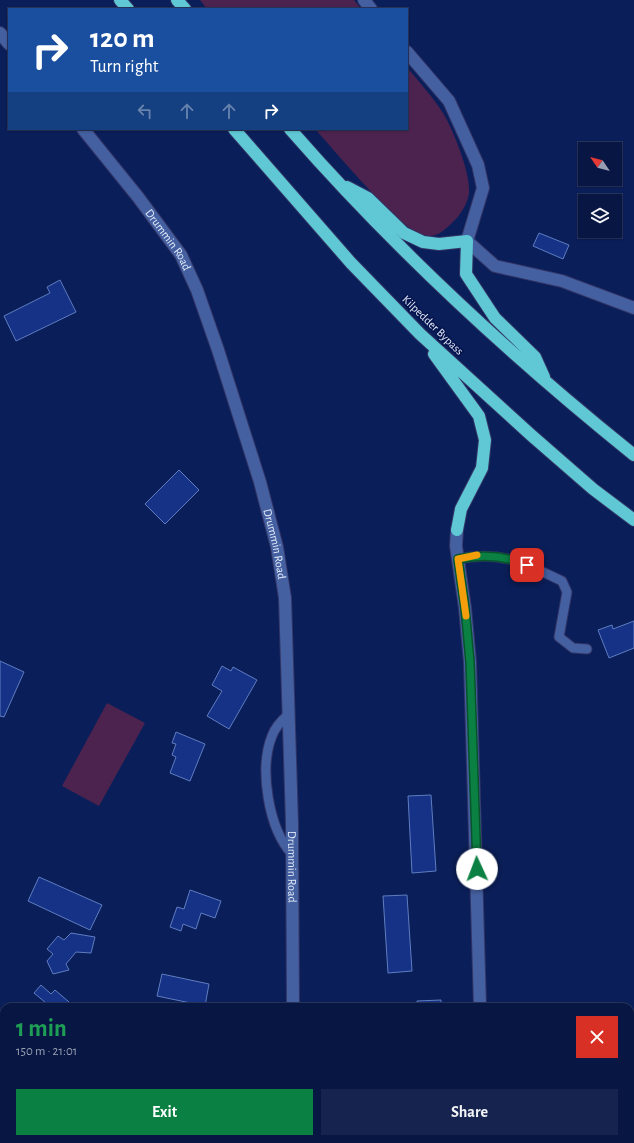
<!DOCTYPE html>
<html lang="en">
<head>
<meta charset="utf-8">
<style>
	:root { --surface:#081643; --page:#16234e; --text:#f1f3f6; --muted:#989fb2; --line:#29355c; --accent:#0b8043 }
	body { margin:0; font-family:"Alegreya Sans",sans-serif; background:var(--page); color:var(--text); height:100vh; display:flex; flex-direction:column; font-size:15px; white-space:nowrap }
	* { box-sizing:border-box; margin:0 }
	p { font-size:13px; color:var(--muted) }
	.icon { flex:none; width:22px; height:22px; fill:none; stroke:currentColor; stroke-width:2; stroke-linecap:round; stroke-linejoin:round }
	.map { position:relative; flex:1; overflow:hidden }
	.side { position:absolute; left:0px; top:1003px; width:634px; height:140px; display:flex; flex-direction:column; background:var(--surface); border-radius:12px 12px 0 0; box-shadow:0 1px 3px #0004,0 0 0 1px var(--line) }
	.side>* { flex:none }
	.hud { position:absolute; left:8px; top:8px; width:400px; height:122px; border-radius:0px; box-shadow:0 1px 3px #0004,0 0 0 1px var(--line); background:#1a4fa0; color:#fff; overflow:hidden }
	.needle { width:26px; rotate:305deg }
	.fabs { position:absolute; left:578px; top:142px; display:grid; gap:8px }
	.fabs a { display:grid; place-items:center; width:44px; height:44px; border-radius:0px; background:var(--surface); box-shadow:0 1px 3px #0004,0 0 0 1px var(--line); font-size:20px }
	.pin { position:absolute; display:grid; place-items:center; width:34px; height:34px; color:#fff; margin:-17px; border-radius:8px; box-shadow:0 2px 6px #0006 }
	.me { position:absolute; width:44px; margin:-22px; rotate:358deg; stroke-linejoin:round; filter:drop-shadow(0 0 3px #0008) }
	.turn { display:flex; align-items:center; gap:14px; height:84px; padding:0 16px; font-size:18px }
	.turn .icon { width:52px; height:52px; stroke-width:2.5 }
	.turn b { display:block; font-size:28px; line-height:34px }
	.lanes { display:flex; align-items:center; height:38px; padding:0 16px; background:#0003; justify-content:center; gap:20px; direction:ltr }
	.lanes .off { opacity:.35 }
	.round { display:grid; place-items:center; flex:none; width:42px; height:42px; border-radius:0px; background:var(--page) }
	.summary { display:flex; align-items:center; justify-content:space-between; height:68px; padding:0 16px }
	h1 { font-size:24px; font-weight:600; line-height:30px; color:#1e9e55 }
	.button { display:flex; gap:8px; margin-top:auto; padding:8px 16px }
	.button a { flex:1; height:46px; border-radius:0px; background:var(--accent); color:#fff; font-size:16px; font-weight:600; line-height:46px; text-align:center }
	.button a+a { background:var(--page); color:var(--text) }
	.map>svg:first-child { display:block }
	.green { fill:#4c234e }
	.building { fill:#153286; stroke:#5f7dc0 }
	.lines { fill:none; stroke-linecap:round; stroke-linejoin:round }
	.lane-casing { stroke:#333566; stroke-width:11 }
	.street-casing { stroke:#333566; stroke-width:14 }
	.secondary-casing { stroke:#333566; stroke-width:14 }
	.highway-casing { stroke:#333566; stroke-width:14 }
	.lane { stroke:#4460a1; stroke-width:9 }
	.street { stroke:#4460a1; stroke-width:12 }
	.secondary { stroke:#4460a1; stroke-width:12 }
	.highway { stroke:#5fc8d4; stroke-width:12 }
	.route-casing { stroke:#07532c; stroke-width:10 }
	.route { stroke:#0b8043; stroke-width:7 }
	.slow { stroke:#f59e0b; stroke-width:7 }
	.labels { text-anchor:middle; stroke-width:3; stroke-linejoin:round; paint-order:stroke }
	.street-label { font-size:12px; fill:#e4ecfb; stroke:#04134d }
</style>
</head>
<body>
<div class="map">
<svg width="634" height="1143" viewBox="0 0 634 1143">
	<rect width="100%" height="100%" fill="#0a1e59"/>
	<path class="green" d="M200 0H354L361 9H207Z
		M407 67C419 82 433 97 443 113 453 129 471 174 469 193 468 203 461 214 454 221 444 231 436 239 422 235 398 227 335 151 315 129H407Z
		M107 703 145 723 99 806 62 786Z"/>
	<path class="building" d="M539 233 569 245 563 259 533 246Z
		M60 280 76 312 16 341 4 316 50 293 47 287Z
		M179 470 199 490 165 524 145 504Z
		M634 621V648L609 658 598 630 612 625 613 629Z
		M0 661 24 672 4 717 0 716Z
		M222 666 231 671 233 667 257 680 229 729 207 716 222 691 212 685Z
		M176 732 205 744 190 781 170 773 176 757 172 755 176 744 172 743Z
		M431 795 436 871 412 873 408 796Z
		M39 877 102 905 90 930 28 901Z
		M190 890 221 901 215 918 201 913 196 929 183 924 181 931 170 927 177 907 184 909Z
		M407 895 412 971 388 973 383 896Z
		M71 933 95 937 91 953 76 952 66 964 69 970 53 974 47 961 53 954 47 949 58 936 64 940Z
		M162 974 209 984 205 1006 157 996Z
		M41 985 51 994 55 990 69 1002 65 1007H42L46 1003 34 993Z
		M441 1000V1007H417V1001Z
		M561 1139H609L608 1143H572Z"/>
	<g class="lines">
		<g class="lane-casing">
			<path id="lane" d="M458 559C501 550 524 563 562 581L567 592 559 637 573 648 587 649
				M289 714C282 720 275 727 272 736 259 768 268 828 292 854"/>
		</g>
		<g class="street-casing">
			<g id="street">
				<path d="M0 33 9 44"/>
				<path id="s1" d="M83 129 138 197 181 255 197 290 218 350 260 482 277 547 285 598 292 823 293 1007"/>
				<path d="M467 241 495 266 562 281 634 308"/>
				<path d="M457 530 456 546 465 608 470 662 480 1007"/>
				<path d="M0 1024 4 1028"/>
				<path d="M51 1139 52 1143"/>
				<path d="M298 1139V1143"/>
				<path d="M486 1139V1143"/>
			</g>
		</g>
		<g class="secondary-casing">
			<path id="secondary" d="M364 0 371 9
				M407 52 449 101 478 165 483 188 467 241"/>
		</g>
		<g class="highway-casing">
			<path id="highway" d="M120 0 128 9
				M177 0 185 9
				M234 129 351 263 420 334 531 435 593 489 634 520
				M290 129C394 248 511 356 634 455
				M347 187 368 198 404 233 423 242 439 244 467 241 466 274 495 318 535 357 544 377
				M434 354 479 416 485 440 482 468 461 509 457 530"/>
		</g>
		<use href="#lane" class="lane"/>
		<use href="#street" class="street"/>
		<use href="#secondary" class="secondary"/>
		<use href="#highway" class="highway"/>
	</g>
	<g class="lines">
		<g class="route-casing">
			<path id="route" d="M477 869 470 662 465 608 458 559C482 554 504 555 527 565"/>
		</g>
		<use href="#route" class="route"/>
		<path class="slow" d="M466 616 458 559 477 555"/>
	</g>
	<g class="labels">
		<g class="street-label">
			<text dy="4" stroke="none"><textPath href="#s1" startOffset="140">Drummin Road</textPath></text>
			<text transform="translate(433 325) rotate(44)" y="4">Kilpedder Bypass</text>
			<text dy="4" stroke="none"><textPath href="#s1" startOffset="464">Drummin Road</textPath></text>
			<text dy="4" stroke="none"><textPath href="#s1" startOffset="788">Drummin Road</textPath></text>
		</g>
	</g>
</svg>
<div class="fabs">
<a><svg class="needle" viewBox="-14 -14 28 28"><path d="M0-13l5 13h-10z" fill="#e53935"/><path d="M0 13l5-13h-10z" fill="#989fb2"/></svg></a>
<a><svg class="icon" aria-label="layers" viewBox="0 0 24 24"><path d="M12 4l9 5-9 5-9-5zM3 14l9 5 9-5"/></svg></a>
</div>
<div class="pin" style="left:527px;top:565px;background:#d93025"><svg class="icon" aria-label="arrive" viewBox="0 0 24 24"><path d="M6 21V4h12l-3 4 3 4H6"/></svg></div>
<svg class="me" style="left:477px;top:869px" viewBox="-20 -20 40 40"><circle r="19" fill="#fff"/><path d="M0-13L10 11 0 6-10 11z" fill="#0b8043"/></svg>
<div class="hud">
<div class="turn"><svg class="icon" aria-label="right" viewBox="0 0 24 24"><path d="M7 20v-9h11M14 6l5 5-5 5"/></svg><div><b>120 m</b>Turn right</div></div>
<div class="lanes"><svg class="icon off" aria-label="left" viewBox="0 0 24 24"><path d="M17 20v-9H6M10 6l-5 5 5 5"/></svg><svg class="icon off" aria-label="ahead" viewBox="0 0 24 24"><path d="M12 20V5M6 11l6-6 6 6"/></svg><svg class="icon off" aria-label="ahead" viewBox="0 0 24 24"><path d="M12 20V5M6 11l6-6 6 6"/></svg><svg class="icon" aria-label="right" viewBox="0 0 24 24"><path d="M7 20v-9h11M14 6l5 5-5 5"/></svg></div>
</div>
<section class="side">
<div class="summary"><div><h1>1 min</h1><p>150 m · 21:01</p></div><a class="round" style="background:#d93025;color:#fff"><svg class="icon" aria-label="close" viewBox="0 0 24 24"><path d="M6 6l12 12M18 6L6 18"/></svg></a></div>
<div class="button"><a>Exit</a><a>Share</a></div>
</section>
</div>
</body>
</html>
